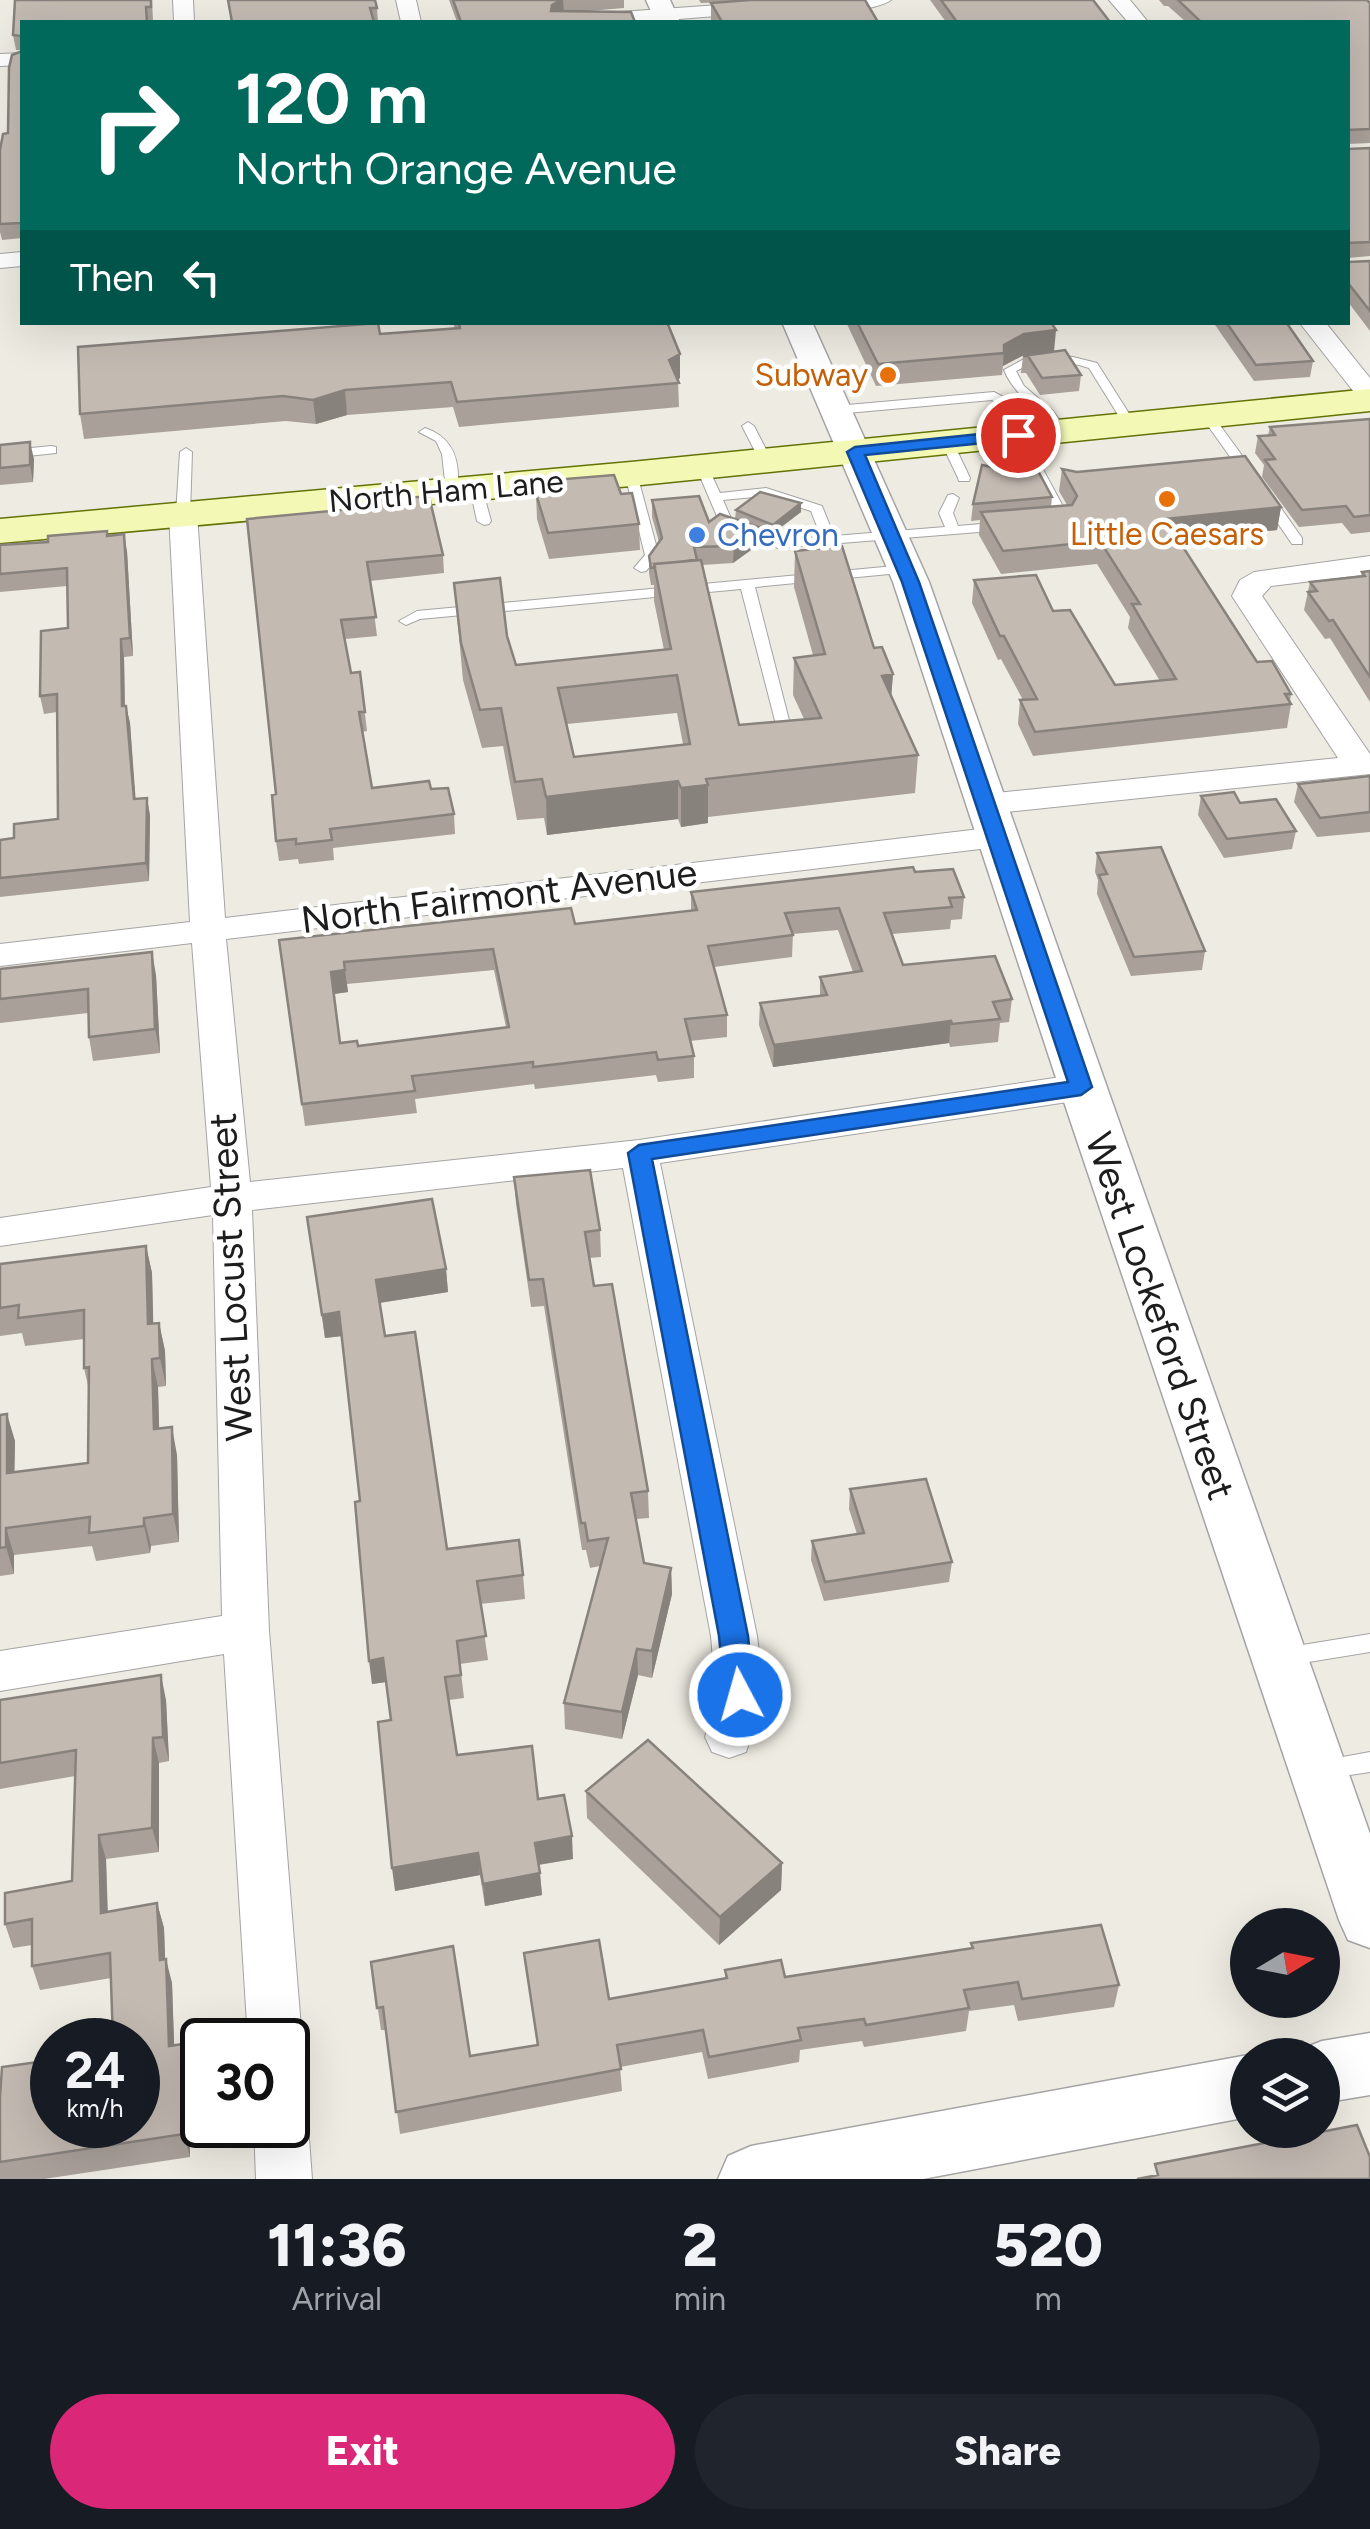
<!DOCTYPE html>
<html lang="en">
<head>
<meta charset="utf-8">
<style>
	:root { --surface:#171b24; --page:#20242c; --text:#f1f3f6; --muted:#9ea1a6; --accent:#db2777 }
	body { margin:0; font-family:Figtree,sans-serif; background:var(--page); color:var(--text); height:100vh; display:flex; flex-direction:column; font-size:38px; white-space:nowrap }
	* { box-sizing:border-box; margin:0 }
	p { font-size:32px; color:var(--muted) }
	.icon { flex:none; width:55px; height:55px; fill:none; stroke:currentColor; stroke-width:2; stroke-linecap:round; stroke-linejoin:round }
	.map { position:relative; height:2179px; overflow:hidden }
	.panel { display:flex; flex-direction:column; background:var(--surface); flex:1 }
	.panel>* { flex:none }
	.guide { position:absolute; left:20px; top:20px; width:1330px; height:305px; border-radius:0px; box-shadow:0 10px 40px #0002; background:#00695c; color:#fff; overflow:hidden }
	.needle { width:65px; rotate:80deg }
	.buttons { position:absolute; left:1230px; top:1908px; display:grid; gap:20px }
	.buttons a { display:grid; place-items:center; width:110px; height:110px; border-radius:50%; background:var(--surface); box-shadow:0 10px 40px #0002; font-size:50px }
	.speed { position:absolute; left:30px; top:2018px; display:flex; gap:20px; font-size:50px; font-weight:700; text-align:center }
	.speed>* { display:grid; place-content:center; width:130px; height:130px; border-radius:50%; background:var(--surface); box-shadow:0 10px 40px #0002; line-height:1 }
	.speed small { font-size:25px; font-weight:400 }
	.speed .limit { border:5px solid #111; border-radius:15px; background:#fff; color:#111 }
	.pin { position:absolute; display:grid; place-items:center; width:85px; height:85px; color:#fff; margin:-42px; border:5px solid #fff; border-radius:50%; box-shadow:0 2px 10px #0007 }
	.me { position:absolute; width:110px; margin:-55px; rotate:354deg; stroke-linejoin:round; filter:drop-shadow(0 0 8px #0008) }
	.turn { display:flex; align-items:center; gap:35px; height:210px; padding:0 50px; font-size:45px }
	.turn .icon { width:130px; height:130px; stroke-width:2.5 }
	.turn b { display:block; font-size:70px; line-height:85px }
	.then { display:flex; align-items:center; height:95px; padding:0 50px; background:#0003; gap:20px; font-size:38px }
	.eta { display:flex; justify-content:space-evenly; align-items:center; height:170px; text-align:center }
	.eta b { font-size:60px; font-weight:800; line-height:70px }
	.cta { display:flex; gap:20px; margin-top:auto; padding:20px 50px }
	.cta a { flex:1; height:115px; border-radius:60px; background:var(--accent); color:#fff; font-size:40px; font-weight:800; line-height:115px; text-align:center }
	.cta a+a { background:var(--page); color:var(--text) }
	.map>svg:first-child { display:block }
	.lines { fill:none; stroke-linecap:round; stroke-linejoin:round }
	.service-casing { stroke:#a4a4a4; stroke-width:2 }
	.minor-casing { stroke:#a4a4a4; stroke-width:2 }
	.tertiary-casing { stroke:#a4a4a4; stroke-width:3 }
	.secondary-casing { stroke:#637205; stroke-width:3 }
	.service { fill:#fff; fill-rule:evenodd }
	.minor { fill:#fff; fill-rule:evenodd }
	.tertiary { fill:#fff; fill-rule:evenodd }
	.secondary { fill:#f3f9b5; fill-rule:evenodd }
	.wall { fill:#a8a099; fill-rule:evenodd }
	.shaded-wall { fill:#88827d }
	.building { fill:#c3bab2; stroke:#88827d; stroke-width:2.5; fill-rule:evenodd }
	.route { fill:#1a73e8; stroke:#114b97; stroke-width:2.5 }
	.food-dot { fill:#e8710a; stroke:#fff; stroke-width:4 }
	.shop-dot { fill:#3f7fe0; stroke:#fff; stroke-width:4 }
	.labels { text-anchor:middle; stroke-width:9; stroke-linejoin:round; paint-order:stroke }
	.far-food-label { font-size:32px; fill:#c56008; stroke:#fff; text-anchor:end }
	.far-street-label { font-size:32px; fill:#1d1d1d; stroke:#fff }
	.far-shop-label { font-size:32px; fill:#366cbe; stroke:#fff; text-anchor:start }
	.street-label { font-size:38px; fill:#1d1d1d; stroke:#fff }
</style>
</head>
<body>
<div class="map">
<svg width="1370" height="2179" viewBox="0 0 1370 2179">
	<rect width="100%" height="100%" fill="#eeebe2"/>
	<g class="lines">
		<g class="service-casing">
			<path id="service" d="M1050 355 1073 357 1097 363 1135 423 1133 426H1125L1089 368C1065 360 1039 359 1016 371L1024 386 1053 411 1067 431 1057 434C1041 410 1015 397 1004 370L1024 359Z
				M994 392 1007 399 1029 435 1026 438 1071 521 1069 524 1060 525 1053 521 1056 518 1012 435 1015 432 998 404 992 400 836 414 830 410 836 406Z
				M1203 413H1211L1257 476 1256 479H1246L1201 416Z
				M748 422 754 426 772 461 770 464 760 461 742 426Z
				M425 428C455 438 461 463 457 493L452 494 446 490 442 454 436 441 419 432Z
				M947 438 953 442 970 478 969 481H959L958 478 941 442Z
				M52 446 56 447V453L0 459V451Z
				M186 448 192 452 190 514 183 518 176 514 180 452Z
				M702 463 708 467 720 493 766 488 822 506 834 536 945 527 939 513 948 495 953 494 959 498 953 513 958 526 1004 522 1011 526 1004 530 778 548 722 528 696 467ZM765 496 811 511 821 537 779 540 733 523 723 500Z
				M631 470 637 474 659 556 646 571 641 572 634 568 645 555 625 474Z
				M476 484 482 488 491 521 489 524 484 525 477 521 470 488Z
				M1266 493 1271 494 1302 538V544H1292L1260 497Z
				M905 565 912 569 910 572 755 587 793 736 786 740 779 736 741 589 420 619 406 625 399 621 417 611Z
				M1370 1634V1652L1284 1666 1276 1663 1273 1657 1276 1651 1284 1648Z
				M1370 1752V1772L1323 1779 1315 1776 1312 1769 1315 1762Z"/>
		</g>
		<g class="minor-casing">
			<path id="minor" d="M173 0H193L194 22H174Z
				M396 0H416L421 22H401Z
				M891 0C876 11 821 16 806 5L812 0Z
				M1109 0H1130L1148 22H1128Z
				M761 2 771 8 768 12 641 22H554L564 16Z
				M22 53V65L0 66V54Z
				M22 252V266L0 268V254Z
				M1299 322H1325L1370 378V403L1361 401Z
				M183 506 197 514 225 918 997 827 1009 830 1014 837 1009 844 997 847 226 939 250 1182 639 1140 1081 1074 1094 1078 1100 1087 1094 1096 1081 1100 660 1163 757 1636 764 1695 746 1752 729 1758 712 1752 705 1737 716 1695 711 1636 623 1168 252 1210 269 1631 302 2040 294 2058 288 2060V2040H248L224 1654 0 1691V1651L222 1616 213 1215 0 1246V1218L211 1187 192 943 0 966V944L190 922 169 514Z
				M1370 556V574L1271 586 1262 596 1370 754V774L987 814 975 811 971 804 975 797 987 794 1338 758 1232 596 1240 580 1254 572Z
				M288 2101 300 2106 308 2125 312 2179H256L254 2125H288Z"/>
		</g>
		<g class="tertiary-casing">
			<path id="tertiary" d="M646 0H670L680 22H656Z
				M782 322H812L929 582 1370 1834V1948L1348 1940 1339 1920 1059 1087 893 582Z
				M1370 2033V2095L1322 2103V2055H1297L1299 2050 1322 2041Z
				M1248 2055V2117L923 2179H718L728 2156 751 2146Z"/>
		</g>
		<g class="secondary-casing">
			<path id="secondary" d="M1370 389V411L631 486 0 543V519L631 462Z"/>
		</g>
		<use href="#service" class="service"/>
		<use href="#minor" class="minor"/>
		<use href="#tertiary" class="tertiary"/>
		<use href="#secondary" class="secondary"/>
	</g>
	<path class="wall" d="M15 0H152L153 21 148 22H22V50H16L13 35Z
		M449 0H624V8L457 22Z
		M699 0H865L878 22H711V3L722 2 701 3Z
		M930 0H1093L1110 22H946Z
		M1159 0H1367L1370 3V143L1348 144V149L1370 148V256L1348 258V262L1370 261V331L1348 302V22H1186L1168 6H1164Z
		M377 8 378 22H231Z
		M22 51V238L2 240 0 232V150L8 133Z
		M453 322H667L680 378 678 380 679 407 459 427 453 407 347 415 316 424 286 421 84 439 80 414 380 334 455 329Z
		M846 322H1051L1054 352 1081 375 1079 391 1040 395 1026 373H1021L1023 356 1052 352 1022 356 1003 366 1002 375 876 386Z
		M1213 322H1286L1313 361 1310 377 1254 381Z
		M1370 419V532L1351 534 1342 523 1299 527 1262 477 1264 465 1255 453 1258 436 1268 435 1270 427Z
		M0 445 34 459 33 482 0 485Z
		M1062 469 1281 507 1277 530 1179 540 1257 662 1291 694 1290 701 1291 704 1287 728 1033 756 1018 724 1020 700H1023L1001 659 998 660 972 603 974 580 1053 611 1115 685 1160 681 1128 628 1130 617 1097 564 1001 574 979 535 980 520 971 521 973 504 1052 497 1051 507 1067 505 1059 491Z
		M540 481 621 494 639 524 640 550 549 559 537 519 536 494 540 493Z
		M652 500 709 522 735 519 736 510 801 503V512L772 534 758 528V545L733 563 702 565 739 725 804 719 793 695 794 658 813 655 794 587 795 551 874 648 893 674 891 696 918 755 915 793 708 817V823L681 827 678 819 547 835 544 818 517 820 503 746 482 748 463 680 454 583 507 636 516 665 664 650 654 601V585H651L649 573V556L659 542 652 517ZM677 713 683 744 574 757 567 724Z
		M247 519 443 555 444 573 370 581 377 636 345 639 351 673 360 672 367 731 362 732 372 788 431 789 454 814 455 834 333 848 334 860 299 864 298 859 279 861 276 841V794Z
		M108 536 127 551 133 656 124 657 125 706H126L130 723 135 799 147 798 150 816 149 881 0 897V840L14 838 58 819 57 712 44 714 40 696 68 628 67 586 0 592V545Z
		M1370 571V702L1330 638 1325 639 1304 610 1310 582 1361 576 1362 572Z
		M1370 776V832L1317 837 1294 802 1298 784Z
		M1201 796 1240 803 1296 831 1292 849 1224 858 1198 815Z
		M1097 853 1205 951 1202 970 1131 976 1097 894 1098 880 1095 872Z
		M915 872 964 897 962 919 951 920 950 929 892 934 903 965 1012 999 1009 1022 1000 1023 998 1042 950 1047 949 1043 773 1067 759 1025 760 1003 820 996V977L853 972 838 930 793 934 792 957 714 967 727 1015V1037L690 1041 694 1056V1078L658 1082 656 1075 535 1089 534 1084 415 1099 417 1113 305 1126 279 940 575 924 691 911V892ZM494 970 506 1027 358 1046 340 1043 334 994 348 992 347 984Z
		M0 969 156 975 160 1053 93 1061 89 1037 88 1013 0 1023Z
		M514 1177 600 1230 601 1257 589 1258 594 1286 648 1491 649 1518 636 1519 644 1563 671 1568 672 1594 652 1678 638 1675 622 1739 565 1729 564 1703 600 1566 590 1568 586 1550H582L544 1306 531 1307 516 1204Z
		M307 1217 446 1269 448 1292 380 1303 385 1336 447 1549 523 1575 525 1599 480 1604 488 1660 460 1664 464 1698 449 1700 457 1755 538 1799 573 1859 539 1865 542 1895 485 1906 480 1875 395 1891 391 1720 386 1682 372 1684 360 1501 342 1336 325 1338Z
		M146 1246 152 1273 153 1324 159 1323 165 1351 166 1386 158 1387 159 1428 177 1455 179 1542 151 1546 150 1553 96 1561 92 1546 14 1555V1574L0 1576V1415L15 1441 14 1472 88 1463 89 1390 84 1368V1339L25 1346 22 1333 0 1336V1264Z
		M850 1489 952 1562 949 1582 824 1601 811 1560 812 1541 857 1534 849 1509Z
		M0 1700H166L169 1761 159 1763V1852L106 1859 108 1912 157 1903 164 1928 165 1959 172 1983 174 2046 189 2068 190 2157 44 2179H0V2097L138 2125 111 1978 40 1990 32 1966V1945L13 1948 5 1924 72 1881 75 1776 0 1789Z
		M586 1791 782 1863 781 1890 719 1945 587 1818Z
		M971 1943 1119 1985 1114 2007 1018 2021 1014 2005 969 2011 966 2031 864 2047 862 2041 800 2050 799 2062 708 2079 702 2052 620 2067 622 2091 400 2134 386 2030H381L371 1962 470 2056 537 2045 524 1953 609 1999 725 1978V1970L785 1977 971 1948Z"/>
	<path class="shaded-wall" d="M561 0H563L564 12 551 22 552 5Z
		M1056 330 1054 352 1022 356 1003 366 1004 345 1024 334Z
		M680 354V378L670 384 669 360Z
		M345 390 347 415 316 424 313 400Z
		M30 442 34 459 33 482 30 465Z
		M801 503V512L772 534 773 525Z
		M1281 507 1277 530 1162 542 1165 519Z
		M758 527V545L733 563 734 546Z
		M124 534 127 551 133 656 130 638Z
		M121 639 124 657 125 724 122 706Z
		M893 674 890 712 882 676Z
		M126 706 130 723 137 817 134 799Z
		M678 781V819L547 835 546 797Z
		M708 785V823L681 827V788Z
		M147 798 150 816 149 881 146 863Z
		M152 952 156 975 160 1053 155 1029Z
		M345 970 348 992 334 994 331 972Z
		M951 1021 949 1043 773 1067 774 1045Z
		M146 1246 152 1273 154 1352 148 1324Z
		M446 1269 448 1292 378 1303 376 1280Z
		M339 1312 342 1336 325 1338 322 1315Z
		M159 1323 165 1351 166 1386 160 1358Z
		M152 1359 158 1387 160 1457 154 1429Z
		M7 1414 15 1441 14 1501 7 1473Z
		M172 1427 177 1455 179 1542 173 1514Z
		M144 1518 151 1546 150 1553 144 1526Z
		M6 1528 14 1555V1574L6 1547Z
		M671 1568 672 1594 652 1678V1651Z
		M637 1649 638 1675 622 1739V1712Z
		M383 1658 386 1682 372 1684 369 1661Z
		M161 1675 166 1700 169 1761 163 1737Z
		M153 1738 159 1763V1852L152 1828Z
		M99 1835 106 1859 108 1937 101 1913Z
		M572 1836 573 1859 536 1865 535 1843Z
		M478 1853 480 1875 395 1891 392 1868Z
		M782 1863 781 1890 719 1945 720 1917Z
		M540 1873 542 1895 485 1906 483 1884Z
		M157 1903 164 1928 166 1984 160 1960Z
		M166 1959 172 1983 175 2070 169 2046Z
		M183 2044 189 2068 190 2157 184 2134Z"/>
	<path class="building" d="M15 0H151V7H146L147 22H22V40V36L13 35Z
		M228 0H375L377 8H370L374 22H232Z
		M453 0H561L552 5 551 11 631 12 635 22H456H461Z
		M750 0H865L878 22H722L711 3Z
		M941 0H1093L1110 22H957Z
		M1178 0H1367L1370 3V129L1348 130V149L1370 148V242L1348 243V262L1370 261V311L1348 283V22H1201Z
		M22 51V223L0 224V150L3 134 8 133 9 68 12 55Z
		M459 322H667L680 354 669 360 679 383 457 402 451 382 345 390 313 400 283 396 80 414 78 347 378 323 380 334 460 328Z
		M857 322H1051L1056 330 1024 334 1004 345V353L878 364Z
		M1226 322H1286L1313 361 1256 365Z
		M1065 350 1081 375 1042 378 1028 356H1023Z
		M1370 419V515L1354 517 1346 506 1302 510 1265 460 1275 459 1258 436 1275 435 1270 427Z
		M30 442V465L0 468V445Z
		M1245 456 1281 507 1165 519 1257 662 1272 661 1291 694H1285L1291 704 1035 732 1020 700 1037 699 1004 636H1000L974 580 1036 575 1053 611 1070 610 1115 685 1176 679 1132 604H1140L1100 541 1003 551 981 512 1072 505 1077 496 1062 469 1077 472Z
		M995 461 1037 469 1052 497 973 504 982 465 992 467Z
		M614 475 621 494 632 493 639 524 548 533 536 494 544 493 540 481Z
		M760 492 801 503 773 525 736 510Z
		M429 496 443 555 367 562 376 617 341 620 351 673 360 672 365 712H359L372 788 429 781 431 789 448 788 454 814 330 829 332 840 296 844V839L276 841 272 795 276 794 247 519 373 507 372 501Z
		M699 496 709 522 720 514 758 527 734 546 694 547 697 560 654 564 655 567 651 568 649 556 662 538 652 500Z
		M107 531V536L124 534 130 638 121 639 122 706H126L134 799 147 798 146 863 0 878V840L14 838V824L58 819 57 694 40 696 41 631 68 628 67 568 0 574V545L48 542V536Z
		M842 546 874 648 882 647 893 674 882 676 918 755 706 779 708 785 681 788 678 781 546 797 542 779 515 782 501 708 480 710 461 643 454 583 500 578 507 636 516 665 671 649 654 564 701 560 739 725 821 718 794 658 825 654 795 551ZM677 675 690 744 574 757 558 688Z
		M1370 571V677L1333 620 1329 621 1308 592 1317 591 1310 582 1365 576 1362 572Z
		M1370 776V812L1320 818 1298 784Z
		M1234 792 1240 803 1276 799 1296 831 1227 839 1201 796Z
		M1161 847 1205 951 1134 957 1099 875 1107 874 1097 853Z
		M913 867 915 872 953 869 964 897 949 898 952 907 884 913 903 965 995 956 1012 999 993 1002 1000 1019 952 1024 951 1021 774 1045 760 1003 827 995 820 977 862 971 839 908 785 913 793 935 708 946 727 1015 685 1019 694 1056 658 1060 656 1052 533 1067V1062L412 1076 415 1091 302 1104 279 940 571 908 575 924 697 910 691 892ZM493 949 509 1027 358 1046 357 1041 340 1043 331 972 345 970 344 962Z
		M152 952 155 1029 89 1037 88 989 0 999V969Z
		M590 1170 600 1230 585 1232 594 1286 612 1284 648 1491 631 1493 644 1563 671 1568 652 1651 637 1649 622 1712 564 1703 608 1538 588 1541 585 1523H581L543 1279 529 1280 514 1177Z
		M432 1199 446 1269 376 1280 385 1336 415 1332 447 1549 519 1540 523 1575 477 1581 486 1636 457 1641 461 1675 445 1677 457 1755 532 1746 538 1799 564 1795 572 1836 535 1843 540 1873 483 1884 478 1853 392 1868 378 1722 391 1720 383 1658 369 1661 355 1502 360 1501 339 1312 322 1315 307 1217Z
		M146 1246 148 1324 159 1323 160 1358 152 1359 154 1429 172 1427 173 1514 144 1518V1526L89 1533 90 1517 6 1528V1547L0 1548V1415L7 1414V1473L88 1463 89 1367 84 1368V1310L18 1318 19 1305 0 1308V1264Z
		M926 1479 952 1562 825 1582 812 1541 864 1533 850 1489Z
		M161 1675 163 1737 153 1738 152 1828 99 1835 101 1913 157 1903 160 1960 166 1959 169 2046 183 2044 184 2134 0 2162V2097L2 2067 52 2060V2125H138V2040H113L110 1953 32 1966V1919L5 1924V1893L72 1881 76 1750 0 1763V1700Z
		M648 1740 782 1863 720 1917 586 1791Z
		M1101 1925 1119 1985 1022 1999 1018 1982 964 1990 969 2008 866 2025 864 2019 798 2028 801 2040 709 2057 703 2030 617 2045 621 2069 396 2112 383 2007 377 2008 371 1962 453 1946 470 2056 538 2045 524 1953 599 1940 609 1999 727 1978 725 1970 781 1960 785 1977 973 1948 971 1943Z
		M1357 2125 1370 2157V2179H1137L1158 2175 1155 2164Z"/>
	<path class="route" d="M1018 430 1023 432V439L865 455 919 582 1092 1087 1081 1095 652 1159 748 1636 754 1695 750 1704 740 1707 730 1704 725 1695 719 1636 628 1153 639 1145 1068 1082 902 582 847 452 855 447Z"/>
	<g class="food-dot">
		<circle cx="888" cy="375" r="10"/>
		<circle cx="1167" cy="499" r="10"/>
	</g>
	<circle class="shop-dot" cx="697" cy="535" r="10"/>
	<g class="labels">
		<g class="far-food-label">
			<text x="868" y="386">Subway</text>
			<text x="1167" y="545" text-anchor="middle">Little Caesars</text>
		</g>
		<g class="far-street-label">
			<text transform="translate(446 491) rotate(-5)" y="11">North Ham Lane</text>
		</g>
		<g class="far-shop-label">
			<text x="717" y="546">Chevron</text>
		</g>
		<g class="street-label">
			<text transform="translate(499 896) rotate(-7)" y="13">North Fairmont Avenue</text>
			<text transform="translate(231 1277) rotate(-93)" y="13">West Locust Street</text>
			<text transform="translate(1160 1316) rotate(71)" y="13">West Lockeford Street</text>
		</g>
	</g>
</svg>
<div class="buttons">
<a><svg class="needle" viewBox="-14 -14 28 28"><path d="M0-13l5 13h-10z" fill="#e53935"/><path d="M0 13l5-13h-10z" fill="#9ea1a6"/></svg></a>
<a><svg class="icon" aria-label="layers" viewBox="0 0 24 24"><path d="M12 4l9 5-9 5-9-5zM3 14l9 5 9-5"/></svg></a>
</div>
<div class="speed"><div>24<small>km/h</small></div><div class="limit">30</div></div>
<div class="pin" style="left:1018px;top:435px;background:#d93025"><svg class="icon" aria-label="arrive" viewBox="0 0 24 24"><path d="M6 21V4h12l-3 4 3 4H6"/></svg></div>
<svg class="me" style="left:740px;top:1695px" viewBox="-20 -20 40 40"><circle r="17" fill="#1a73e8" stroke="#fff" stroke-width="3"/><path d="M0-11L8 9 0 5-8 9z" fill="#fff"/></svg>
<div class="guide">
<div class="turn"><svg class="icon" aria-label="right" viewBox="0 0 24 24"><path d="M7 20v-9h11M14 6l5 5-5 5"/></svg><div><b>120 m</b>North Orange Avenue</div></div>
<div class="then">Then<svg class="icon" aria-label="left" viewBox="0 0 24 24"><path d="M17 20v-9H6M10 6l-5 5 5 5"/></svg></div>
</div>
</div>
<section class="panel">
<div class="eta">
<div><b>11:36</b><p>Arrival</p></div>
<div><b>2</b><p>min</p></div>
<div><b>520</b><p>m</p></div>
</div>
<div class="cta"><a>Exit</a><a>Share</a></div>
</section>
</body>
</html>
